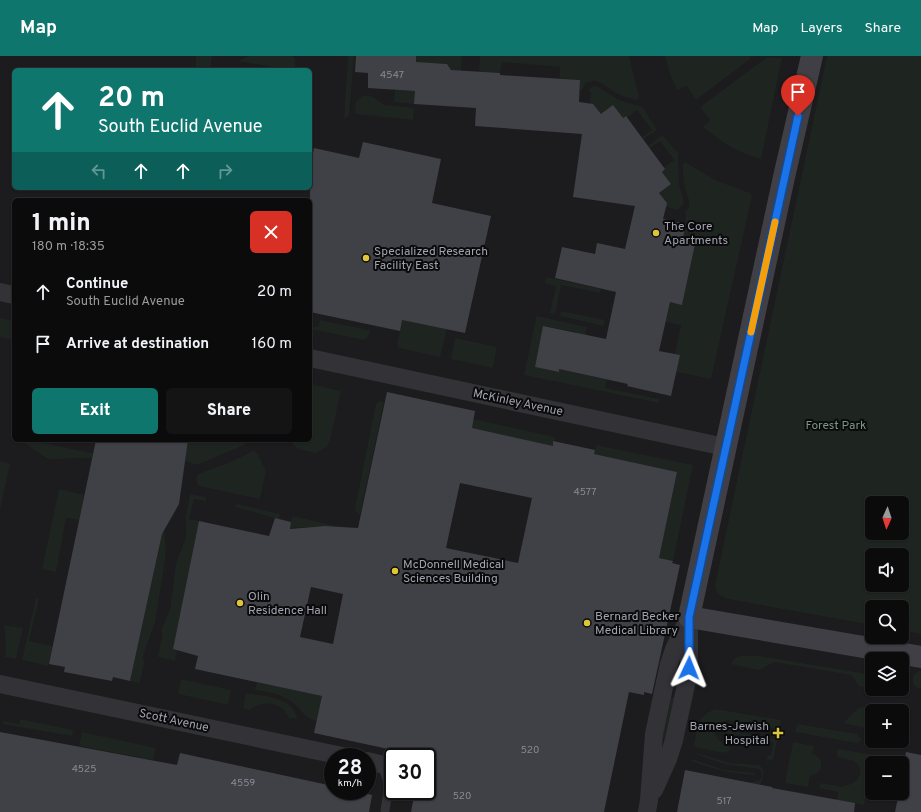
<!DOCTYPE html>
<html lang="en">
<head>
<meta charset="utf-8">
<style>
	:root { --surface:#0b0b0c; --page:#141415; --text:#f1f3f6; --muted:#9a9b9d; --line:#2b2b2d; --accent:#0f766e }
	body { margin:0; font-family:Overpass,sans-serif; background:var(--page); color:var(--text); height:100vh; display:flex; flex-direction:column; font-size:15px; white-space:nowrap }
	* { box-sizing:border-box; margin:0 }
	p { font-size:13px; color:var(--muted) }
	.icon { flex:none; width:22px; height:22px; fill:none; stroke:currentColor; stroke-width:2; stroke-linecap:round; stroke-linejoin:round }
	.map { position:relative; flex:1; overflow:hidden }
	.details { position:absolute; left:12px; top:142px; width:300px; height:244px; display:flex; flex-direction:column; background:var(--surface); border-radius:6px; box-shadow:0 1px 3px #0004,0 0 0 1px var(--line) }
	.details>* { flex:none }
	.hud { position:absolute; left:12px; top:12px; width:300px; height:122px; border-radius:6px; box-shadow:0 1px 3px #0004,0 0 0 1px var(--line); background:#0f766e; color:#fff; overflow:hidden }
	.needle { width:26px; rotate:183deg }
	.tools { position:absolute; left:865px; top:440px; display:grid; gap:8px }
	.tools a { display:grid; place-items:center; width:44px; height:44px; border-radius:6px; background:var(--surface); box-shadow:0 1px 3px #0004,0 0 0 1px var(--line); font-size:20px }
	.speed { position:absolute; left:324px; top:692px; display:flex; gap:8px; font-size:20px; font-weight:700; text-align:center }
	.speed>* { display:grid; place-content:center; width:52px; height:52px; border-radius:50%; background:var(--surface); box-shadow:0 1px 3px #0004,0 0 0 1px var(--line); line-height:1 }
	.speed small { font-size:10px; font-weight:400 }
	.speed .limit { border:2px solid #111; border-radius:6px; background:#fff; color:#111 }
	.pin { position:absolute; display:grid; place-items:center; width:34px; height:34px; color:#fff; margin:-41px -17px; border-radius:50% 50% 50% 0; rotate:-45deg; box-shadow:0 0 4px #0007 }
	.pin .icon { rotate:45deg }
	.me { position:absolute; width:44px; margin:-22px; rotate:2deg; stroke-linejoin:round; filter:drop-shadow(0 0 3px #0008) }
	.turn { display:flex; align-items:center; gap:14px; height:84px; padding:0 20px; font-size:18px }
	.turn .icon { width:52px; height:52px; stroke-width:2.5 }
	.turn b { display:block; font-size:28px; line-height:34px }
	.lanes { display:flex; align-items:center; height:38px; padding:0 20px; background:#0003; justify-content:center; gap:20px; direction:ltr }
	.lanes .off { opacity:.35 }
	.round { display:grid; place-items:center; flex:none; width:42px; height:42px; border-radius:6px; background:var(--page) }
	.head { display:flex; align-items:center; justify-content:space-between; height:68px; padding:0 20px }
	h1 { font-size:24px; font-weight:800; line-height:30px }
	.cta { display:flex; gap:8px; margin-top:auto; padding:8px 20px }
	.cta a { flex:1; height:46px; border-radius:6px; background:var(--accent); color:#fff; font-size:16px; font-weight:800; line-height:46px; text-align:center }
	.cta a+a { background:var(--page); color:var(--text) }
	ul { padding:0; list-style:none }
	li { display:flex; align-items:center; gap:12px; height:52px; padding:0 20px }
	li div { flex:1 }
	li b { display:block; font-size:15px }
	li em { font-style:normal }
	header { display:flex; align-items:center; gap:24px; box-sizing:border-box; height:56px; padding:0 20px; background:var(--accent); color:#fff }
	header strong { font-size:19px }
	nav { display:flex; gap:22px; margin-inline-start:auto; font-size:14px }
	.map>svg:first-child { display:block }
	.built { fill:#1c1b1d; fill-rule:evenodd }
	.green { fill:#1e2420; fill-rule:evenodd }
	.building { fill:#404146; fill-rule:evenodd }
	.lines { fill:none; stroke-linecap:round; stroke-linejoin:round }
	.lane { stroke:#333237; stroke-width:9 }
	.street { stroke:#333237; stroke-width:18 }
	.secondary { stroke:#3f3f45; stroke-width:22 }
	.route-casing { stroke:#114b97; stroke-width:10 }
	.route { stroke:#1a73e8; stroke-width:7 }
	.slow { stroke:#f59e0b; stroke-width:7 }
	.poi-dot { fill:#dfc638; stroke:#0a0a0b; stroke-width:1.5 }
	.labels { text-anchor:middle; stroke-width:4; stroke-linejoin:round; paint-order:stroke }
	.number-label { font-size:10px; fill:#898a96 }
	.poi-label { font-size:12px; fill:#a1a3b0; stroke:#0a0a0b; text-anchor:start }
	.street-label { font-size:12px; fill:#a1a3b0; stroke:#0a0a0b }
	.park-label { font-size:12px; fill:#7a9982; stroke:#0a0a0b }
</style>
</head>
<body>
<header>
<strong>Map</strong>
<nav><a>Map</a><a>Layers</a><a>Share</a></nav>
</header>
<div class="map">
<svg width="921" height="756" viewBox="0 0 921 756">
	<rect width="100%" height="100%" fill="#0f0f10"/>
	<path class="built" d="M0 0H921V756H0ZM14 14H310V132H14ZM14 144H310V384H14ZM872 447H902V477H872ZM872 499H902V529H872ZM872 551H902V581H872ZM872 603H902V633H872ZM872 655H902V685H872ZM333 701H367V735H333ZM393 701H427V735H393ZM872 707H902V737H872Z"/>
	<path class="green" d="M196 0H212L210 14H196Z
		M249 0H292L295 2V11L293 14H291L237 5Z
		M348 0H354L349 60 344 63Z
		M416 0H462L461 15 451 14 447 8 433 7 414 48 394 46 395 34 414 35Z
		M480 0H629L639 41 637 44C628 43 617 38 610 33 601 27 598 22 586 27L582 34H580V24L560 22V11L502 6 500 17 479 16Z
		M665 0H751L750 3 696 44 687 30 677 34 670 19Z
		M827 0H921V578L902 574V551H872V569L728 543 719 539 716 534 715 529ZM872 447H902V477H872ZM872 499H902V529H872Z
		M767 1 782 2 761 103C738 97 721 86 703 71L710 64 700 51Z
		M592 30 598 31 619 44 643 51 657 74 643 83 642 81 652 74 637 54 627 62 626 60 623 62 601 58 590 48 591 36 588 35Z
		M364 39 373 41 384 49 414 52 413 64 355 58 356 46Z
		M662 79 678 97 679 128 683 143V148L678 154 666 151 659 137 671 128 662 116 665 113 664 111 674 104 660 85 650 92 648 90Z
		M685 106 715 124 750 137 752 140 711 323 676 316 675 298 681 269 665 266 670 246 682 248 694 188 682 186 686 164 685 156C693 149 687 140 685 132 683 124 683 116 683 108Z
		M546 221 601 233 600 237 561 229 555 259 550 257 556 230 545 227Z
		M561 255 605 264 603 270 560 260Z
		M537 260 587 271 585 280 576 278V276L544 270 535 311 558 316 559 313 607 324 605 332 660 343 659 347 524 319 536 262Z
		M0 262 14 265V284L0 281Z
		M320 264 364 273 371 275 367 282 364 284 310 273V270L318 271Z
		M402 264 447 273 440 301 399 292 397 288Z
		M455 282 497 291 493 312 451 303Z
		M310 328 341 335 330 384 327 391 316 397 298 393 289 384H310Z
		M379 345 384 346 360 459 355 455V452L376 348Z
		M473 363 555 381 553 390 471 372Z
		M30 384 110 401 50 403 46 402 23 386Z
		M188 384H249L244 389 197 409 185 405Z
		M596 389 693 409 673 505 634 497 611 460 665 472 677 416 594 398Z
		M253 395 257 397 266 415 260 443 199 430C196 427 196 422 198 418L228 407Z
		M0 405 10 408 0 454Z
		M59 433 84 439 79 464 66 462 56 516 42 513Z
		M190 438 206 441V445L194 443 189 463 199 465 173 593 177 595 175 605 158 601 162 579V572L170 554 176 508 186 481V460Z
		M236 448 280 458 279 463 235 451Z
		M292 460 336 470 290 472Z
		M164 473 166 494 164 511 155 566 145 595 143 601 144 607 140 627 130 625 162 478Z
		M36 542 39 543 29 585 53 590 48 610 22 604Z
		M4 569 23 572 16 603 5 601 6 592Z
		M741 600H759L867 618 872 620V633L859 630 851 619 774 606 762 613 758 614 731 608 735 602Z
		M919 615H921V633L915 631C912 624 911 619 919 615Z
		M181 623 231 634 228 649 178 638Z
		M257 626 322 640 317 665C303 662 302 653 292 646 282 638 267 636 255 634Z
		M246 637C263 640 295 641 297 663L289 662C283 646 261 643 250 654L243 652Z
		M673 641 675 642 666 683 662 682 671 642Z
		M863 651 873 652 876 655H872V673L843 667 858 652Z
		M715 653 781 664 773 705 766 703 768 700 771 699 773 686 726 677V674L774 683 776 673 728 664C717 666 710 675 719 684 723 688 727 688 730 692L729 695 724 697 694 691C697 673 696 660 715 653Z
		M20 663 73 674 72 680 2 668 3 665 19 668Z
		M797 668 857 678 861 683 859 686 856 687 795 676Z
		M82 676 156 692 153 704 79 690Z
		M793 686 814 690 812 698C826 702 824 717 810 720L808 731 785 727Z
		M840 693 873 699 864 749 837 744 838 736 819 732 820 727 844 731V729C857 730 867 714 855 706 850 702 843 704 837 700V694Z
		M697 697 730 707 758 709C767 713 763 721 760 729L743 726C752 726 767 727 760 713L729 709 717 706 696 698Z
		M692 703 724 714 755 717V719C732 718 712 713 691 705Z"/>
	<path class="building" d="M356 0H416V6L447 8 451 14 500 17V19L580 24 579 46 593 48 601 58 613 49 623 62 626 60 665 113 662 116 671 128 659 137 667 147 663 163 686 168 682 186 695 188 682 249 670 246 659 295 680 299 671 340 627 330 628 328 559 313V316L535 311 543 270 606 283 616 236 555 222 562 191 595 198 597 187 625 193 635 150 573 141 582 78 475 70 476 52 414 48 415 35 368 32V17L355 16Z
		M363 86 441 103 432 147 491 160 465 277 402 264 400 275 310 256V110L314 92 359 102Z
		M387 336 475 355 472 372 553 390V385L595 394 594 398 677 416 659 502 673 505 672 507 680 509 652 638 644 636V639L629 636 604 756H411L415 735H427V715L430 702 314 677 322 640 195 613 198 600 173 593 199 465 269 480 275 462 291 466 290 473 325 470 358 472ZM460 427 532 442 518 507 446 492ZM311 531 343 538 333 588 300 581Z
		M96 384H188L179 448 162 478 130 625 113 621 112 625 64 616 65 611 49 608Z
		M0 676 177 709 180 697 333 730V735H356L372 739 369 756H0Z
		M906 696 921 699V756H895L899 737H902V719Z
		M685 714 772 731V732L855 747 854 756H677Z"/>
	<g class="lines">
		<path class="lane" d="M380 708C391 723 388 737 385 754"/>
		<path class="street" d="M0 236 14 239
			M310 302 725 391
			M0 628 347 701
			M367 705 380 708
			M654 734 668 703 674 684 689 615V566
			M647 756 649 744 654 678 669 608 674 593 689 561"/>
		<path class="secondary" d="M812 0 784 121 689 561 921 601"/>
	</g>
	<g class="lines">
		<g class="route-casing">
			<path id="route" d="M689 612V561L798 60"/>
		</g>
		<use href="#route" class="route"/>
		<path class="slow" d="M751 276 775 166"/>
	</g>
	<g class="poi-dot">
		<circle cx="656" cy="177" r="4"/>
		<circle cx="366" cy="202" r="4"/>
		<circle cx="395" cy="515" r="4"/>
		<circle cx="240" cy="547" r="4"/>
		<circle cx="587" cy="567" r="4"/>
		<path d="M776 671h4v4h4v4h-4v4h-4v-4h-4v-4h4z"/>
	</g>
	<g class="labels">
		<g class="number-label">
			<text x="392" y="22">4547</text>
			<text x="585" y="439">4577</text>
			<text x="530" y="697">520</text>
			<text x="84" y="716">4525</text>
			<text x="243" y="730">4559</text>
			<text x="462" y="743">520</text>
			<text x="724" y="748">517</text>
		</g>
		<g class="poi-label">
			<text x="664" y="174">The Core<tspan x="664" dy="14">Apartments</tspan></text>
			<text x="374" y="199">Specialized Research<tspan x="374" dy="14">Facility East</tspan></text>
			<text x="403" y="512">McDonnell Medical<tspan x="403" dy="14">Sciences Building</tspan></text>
			<text x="248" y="544">Olin<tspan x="248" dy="14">Residence Hall</tspan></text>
			<text x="595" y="564">Bernard Becker<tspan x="595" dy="14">Medical Library</tspan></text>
			<text x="769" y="674" text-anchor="end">Barnes-Jewish<tspan x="769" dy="14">Hospital</tspan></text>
		</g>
		<g class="street-label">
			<text transform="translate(518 346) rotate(12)" y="4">McKinley Avenue</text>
			<text transform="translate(174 664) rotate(12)" y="4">Scott Avenue</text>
		</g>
		<g class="park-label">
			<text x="836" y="373">Forest Park</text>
		</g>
	</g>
</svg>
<div class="tools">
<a><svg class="needle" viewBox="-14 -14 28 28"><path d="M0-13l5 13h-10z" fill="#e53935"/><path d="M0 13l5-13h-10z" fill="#9a9b9d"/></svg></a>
<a><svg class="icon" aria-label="sound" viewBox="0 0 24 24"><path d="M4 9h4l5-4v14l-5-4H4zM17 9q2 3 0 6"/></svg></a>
<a><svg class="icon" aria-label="search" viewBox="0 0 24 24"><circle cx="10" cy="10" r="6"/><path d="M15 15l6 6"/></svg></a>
<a><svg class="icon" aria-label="layers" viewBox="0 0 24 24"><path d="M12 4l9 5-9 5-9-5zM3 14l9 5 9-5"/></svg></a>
<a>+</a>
<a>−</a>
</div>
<div class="speed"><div>28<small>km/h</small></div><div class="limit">30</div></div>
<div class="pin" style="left:798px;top:60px;background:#d93025"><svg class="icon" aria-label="arrive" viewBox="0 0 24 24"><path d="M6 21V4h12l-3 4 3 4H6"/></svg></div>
<svg class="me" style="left:689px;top:612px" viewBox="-20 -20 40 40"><path d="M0-17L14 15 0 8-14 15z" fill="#1a73e8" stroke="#fff" stroke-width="4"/></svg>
<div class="hud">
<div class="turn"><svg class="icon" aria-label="ahead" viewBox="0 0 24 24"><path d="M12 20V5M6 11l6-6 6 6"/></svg><div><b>20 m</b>South Euclid Avenue</div></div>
<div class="lanes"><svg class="icon off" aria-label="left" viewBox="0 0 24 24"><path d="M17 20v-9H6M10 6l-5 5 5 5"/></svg><svg class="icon" aria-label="ahead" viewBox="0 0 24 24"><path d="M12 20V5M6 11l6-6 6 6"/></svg><svg class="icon" aria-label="ahead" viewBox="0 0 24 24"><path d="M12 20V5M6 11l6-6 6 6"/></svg><svg class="icon off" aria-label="right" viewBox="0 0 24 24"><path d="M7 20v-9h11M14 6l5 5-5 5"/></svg></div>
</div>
<section class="details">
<div class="head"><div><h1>1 min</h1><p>180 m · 18:35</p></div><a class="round" style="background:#d93025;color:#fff"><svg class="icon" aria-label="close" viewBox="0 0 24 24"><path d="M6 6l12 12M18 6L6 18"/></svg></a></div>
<ul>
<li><svg class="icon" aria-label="ahead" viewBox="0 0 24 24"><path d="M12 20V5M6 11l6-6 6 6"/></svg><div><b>Continue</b><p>South Euclid Avenue</p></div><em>20 m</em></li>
<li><svg class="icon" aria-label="arrive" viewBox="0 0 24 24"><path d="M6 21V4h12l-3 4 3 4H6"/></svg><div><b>Arrive at destination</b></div><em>160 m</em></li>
</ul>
<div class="cta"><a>Exit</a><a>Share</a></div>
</section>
</div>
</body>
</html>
